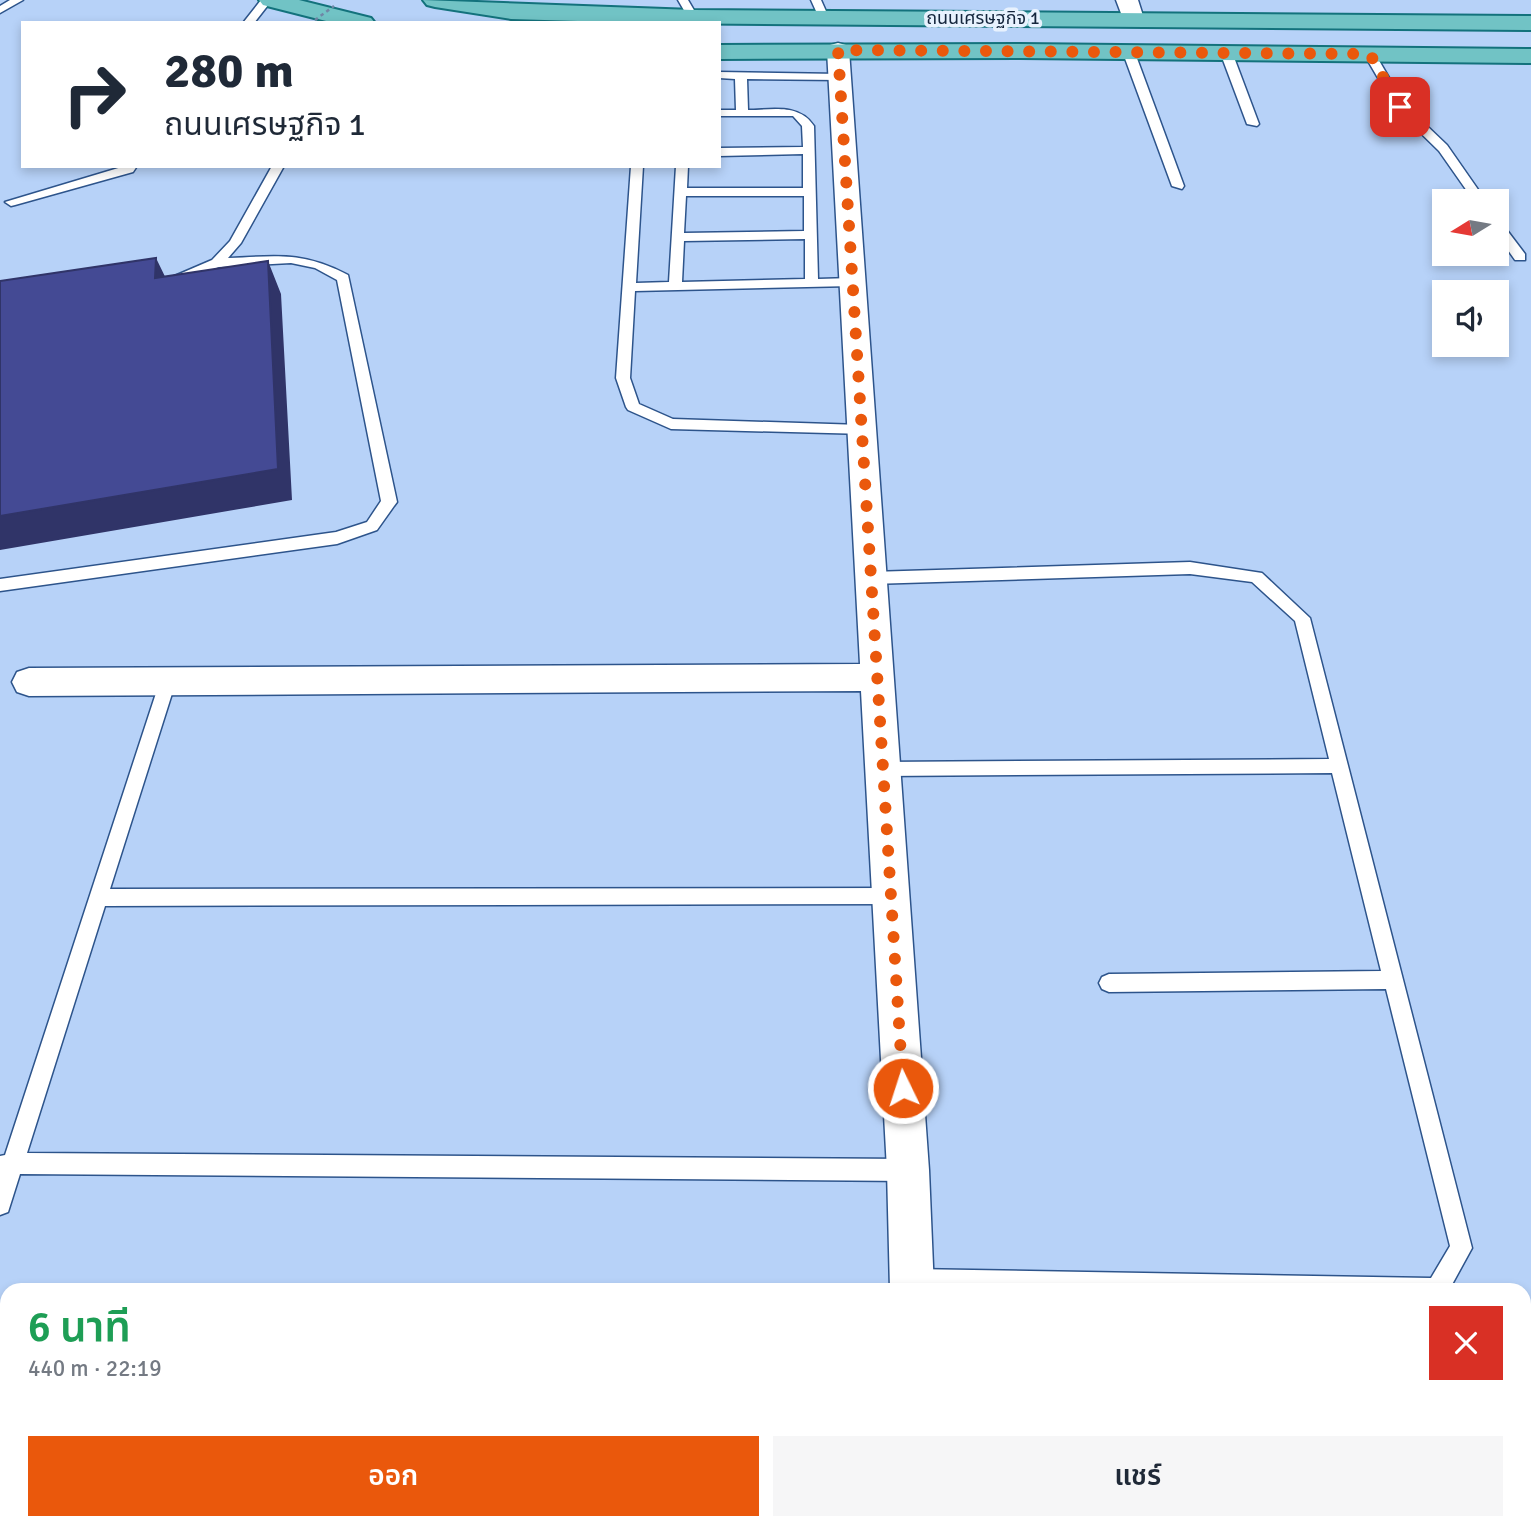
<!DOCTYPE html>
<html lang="th">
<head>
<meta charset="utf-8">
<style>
	:root { --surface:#fff; --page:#f6f6f7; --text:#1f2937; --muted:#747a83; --accent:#ea580c }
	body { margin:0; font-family:Signika,"Noto Sans Thai",sans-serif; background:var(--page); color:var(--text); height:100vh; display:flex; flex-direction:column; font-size:26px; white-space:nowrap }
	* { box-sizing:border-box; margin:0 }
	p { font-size:23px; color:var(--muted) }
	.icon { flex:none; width:38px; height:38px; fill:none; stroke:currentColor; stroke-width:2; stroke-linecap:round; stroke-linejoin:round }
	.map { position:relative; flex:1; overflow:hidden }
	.drawer { position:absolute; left:0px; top:1283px; width:1531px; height:247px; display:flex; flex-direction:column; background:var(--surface); border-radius:21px 21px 0 0; box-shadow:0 4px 10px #0003 }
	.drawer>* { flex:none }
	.banner { position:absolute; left:21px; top:21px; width:700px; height:147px; border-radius:0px; box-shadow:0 4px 10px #0003; background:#fff; color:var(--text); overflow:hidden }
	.needle { width:46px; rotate:259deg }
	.buttons { position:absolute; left:1432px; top:189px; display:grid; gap:14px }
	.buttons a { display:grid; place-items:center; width:77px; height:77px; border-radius:0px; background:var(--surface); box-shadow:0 4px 10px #0003; font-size:35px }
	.pin { position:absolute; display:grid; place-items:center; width:60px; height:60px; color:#fff; margin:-30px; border-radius:14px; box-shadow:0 4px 10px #0006 }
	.me { position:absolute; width:77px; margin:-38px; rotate:356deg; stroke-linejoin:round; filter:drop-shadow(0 0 5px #0008) }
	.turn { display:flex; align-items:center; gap:24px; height:147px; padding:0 28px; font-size:32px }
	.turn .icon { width:91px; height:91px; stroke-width:2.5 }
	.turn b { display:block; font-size:49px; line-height:60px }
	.round { display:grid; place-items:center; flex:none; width:74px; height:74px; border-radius:0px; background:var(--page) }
	.head { display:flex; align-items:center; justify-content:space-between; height:119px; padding:0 28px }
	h1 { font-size:42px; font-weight:600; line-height:52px; color:#1e9e55 }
	.action { display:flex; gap:14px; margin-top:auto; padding:14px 28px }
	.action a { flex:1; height:80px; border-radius:0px; background:var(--accent); color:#fff; font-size:28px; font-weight:600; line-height:80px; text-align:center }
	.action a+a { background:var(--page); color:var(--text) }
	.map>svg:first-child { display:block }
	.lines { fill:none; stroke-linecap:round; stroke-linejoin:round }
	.canal { fill:#7eb2fc; fill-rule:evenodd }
	.lane-casing { stroke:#2d548b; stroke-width:3 }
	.street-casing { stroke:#2d548b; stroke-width:3 }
	.primary-casing { stroke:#13727c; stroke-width:4 }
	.lane { fill:#fff; fill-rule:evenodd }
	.street { fill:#fff; fill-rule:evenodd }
	.primary { fill:#71c3c5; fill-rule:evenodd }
	.path-bridge { stroke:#7087a6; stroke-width:2.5; stroke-dasharray:3.5 3.5; stroke-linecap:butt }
	.shaded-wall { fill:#303468 }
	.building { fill:#444a94; stroke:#303468; stroke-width:2 }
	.route { stroke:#ea580c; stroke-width:12; stroke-dasharray:0 21.6 }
	.labels { text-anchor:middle; stroke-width:7; stroke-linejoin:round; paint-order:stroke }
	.far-street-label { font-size:18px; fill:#14253c; stroke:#e8f2fe }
</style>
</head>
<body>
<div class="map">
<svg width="1531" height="1529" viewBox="0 0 1531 1529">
	<rect width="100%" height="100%" fill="#b7d2f8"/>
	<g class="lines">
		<path class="canal" d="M1531 1337V1395L1524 1397V1339Z
			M1317 1522H1381L1378 1529H1315Z"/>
		<g class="lane-casing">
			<path id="lane" d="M10 0H23L0 13V6Z
				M261 0H272L254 23H243Z
				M678 0H688L698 17 697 19H689Z
				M811 0H821L829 18 828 20H820Z
				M1226 49 1232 52 1259 124 1257 126 1247 124 1220 52Z
				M1129 50 1135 53 1184 186 1182 189 1172 186 1123 53Z
				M1366 52H1374L1405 105 1447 145 1486 201H1474L1439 151 1396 109 1364 54Z
				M719 72 840 74 846 77 840 80 747 79 748 110C772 110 799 103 814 126L818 279 852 278 859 282 852 286 635 291 630 378 639 404 673 419 861 425 868 430 866 434 671 429 628 410 626 407 616 378 631 166H643L636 283 669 282 676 166H688L687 188H803V154L719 156V148L803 147 802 126 793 116H719V110H736L735 79 719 78ZM686 196H804V231L684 233ZM805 239V279L682 282 684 241Z
				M125 166H137L133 172 15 205 11 206 5 202Z
				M272 166H284L241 243 228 258C277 256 303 251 348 275L397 502 394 506 377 530 337 544 0 591V579L336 532 367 522 381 501 337 280 315 268 291 263 219 267 177 282 170 278 212 260 230 241Z
				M1496 220 1500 221 1525 254V260H1515L1496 233Z
				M1190 562 1262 573 1310 618 1472 1248 1449 1290H909L904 1288 901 1280 904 1272 912 1269 1431 1278 1450 1246 1386 989 1109 992 1102 989 1099 983 1102 977 1109 974 1381 971 1332 773 883 776 877 774 874 769 877 764 883 762 1329 759 1295 621 1252 582 1190 574 871 584 863 578 871 572Z
				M168 674 174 676 176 681 110 889 891 888 898 890 900 896 898 902 891 904 105 906 27 1153 908 1159 915 1163 919 1170 915 1177 908 1181 20 1174 8 1212 0 1215V1156L5 1155 160 681 162 676Z
				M0 1511H7V1522H136L133 1529H0Z"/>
		</g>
		<g class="street-casing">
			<path id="street" d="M1116 0H1138L1144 19 1141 24H1125Z
				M838 43 846 45 849 50 929 1170 934 1290H890L887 1170 861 691 29 696 17 692 12 682 17 672 29 668 860 664 827 50 830 45Z
				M898 1522H946V1529H898Z"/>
		</g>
		<g class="primary-casing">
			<path id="primary" d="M259 0H299L371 18 375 23H334L263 5Z
				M423 0 693 10 1531 16V30L644 23 511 19 435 7 427 5Z
				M1020 44 1531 49V63L1020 58 719 59V45Z"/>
		</g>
		<use href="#lane" class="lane"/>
		<use href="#street" class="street"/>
		<use href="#primary" class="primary"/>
		<path class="path-bridge" d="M315 20 334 6"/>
	</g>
	<path class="shaded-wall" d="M156 258 172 291 155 278Z
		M268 261 281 294 292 500 0 550V516Z"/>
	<path class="building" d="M156 258 155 278 268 261 278 469 0 516V281Z"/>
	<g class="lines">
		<path class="route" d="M903 1088 838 50 1370 54 1400 107"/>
	</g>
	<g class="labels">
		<g class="far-street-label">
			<text x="983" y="24">ถนนเศรษฐกิจ 1</text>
		</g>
	</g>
</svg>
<div class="buttons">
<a><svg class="needle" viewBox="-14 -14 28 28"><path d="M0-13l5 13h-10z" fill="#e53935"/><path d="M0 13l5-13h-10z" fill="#747a83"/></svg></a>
<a><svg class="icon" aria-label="sound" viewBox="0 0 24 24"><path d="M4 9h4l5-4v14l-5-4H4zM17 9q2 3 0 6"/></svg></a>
</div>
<div class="pin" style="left:1400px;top:107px;background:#d93025"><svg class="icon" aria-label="arrive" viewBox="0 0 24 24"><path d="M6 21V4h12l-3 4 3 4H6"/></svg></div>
<svg class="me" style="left:903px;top:1088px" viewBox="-20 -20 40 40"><circle r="17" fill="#ea580c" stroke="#fff" stroke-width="3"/><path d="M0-11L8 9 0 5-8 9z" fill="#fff"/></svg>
<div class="banner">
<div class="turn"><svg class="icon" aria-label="right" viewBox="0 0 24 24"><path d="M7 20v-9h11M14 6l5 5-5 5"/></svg><div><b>280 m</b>ถนนเศรษฐกิจ 1</div></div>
</div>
<section class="drawer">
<div class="head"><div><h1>6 นาที</h1><p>440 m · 22:19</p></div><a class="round" style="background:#d93025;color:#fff"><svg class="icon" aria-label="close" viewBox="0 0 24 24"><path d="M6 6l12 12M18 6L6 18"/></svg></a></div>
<div class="action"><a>ออก</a><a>แชร์</a></div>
</section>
</div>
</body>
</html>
